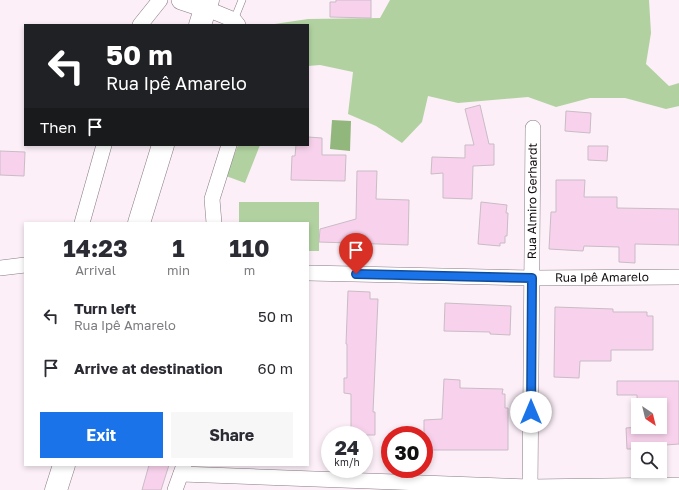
<!DOCTYPE html>
<html lang="en">
<head>
<meta charset="utf-8">
<style>
	:root { --surface:#fff; --page:#f7f7f7; --text:#2b2b33; --muted:#7c7c81; --accent:#1a73e8 }
	body { margin:0; font-family:"Golos Text",sans-serif; background:var(--page); color:var(--text); height:100vh; display:flex; flex-direction:column; font-size:15px; white-space:nowrap }
	* { box-sizing:border-box; margin:0 }
	p { font-size:13px; color:var(--muted) }
	.icon { flex:none; width:22px; height:22px; fill:none; stroke:currentColor; stroke-width:2; stroke-linecap:round; stroke-linejoin:round }
	.map { position:relative; flex:1; overflow:hidden }
	.details { position:absolute; left:24px; top:222px; width:285px; height:244px; display:flex; flex-direction:column; background:var(--surface); border-radius:0px; box-shadow:0 2px 6px #0003 }
	.details>* { flex:none }
	.banner { position:absolute; left:24px; top:24px; width:285px; height:122px; border-radius:0px; box-shadow:0 2px 6px #0003; background:#202124; color:#fff; overflow:hidden }
	.needle { width:26px; rotate:145deg }
	.fabs { position:absolute; left:631px; top:398px; display:grid; gap:8px }
	.fabs a { display:grid; place-items:center; width:36px; height:36px; border-radius:0px; background:var(--surface); box-shadow:0 2px 6px #0003; font-size:20px }
	.speed { position:absolute; left:321px; top:426px; display:flex; gap:8px; font-size:20px; font-weight:700; text-align:center }
	.speed>* { display:grid; place-content:center; width:52px; height:52px; border-radius:50%; background:var(--surface); box-shadow:0 2px 6px #0003; line-height:1 }
	.speed small { font-size:10px; font-weight:400 }
	.speed .limit { border:6px solid #d22; background:#fff; color:#111 }
	.pin { position:absolute; display:grid; place-items:center; width:34px; height:34px; color:#fff; margin:-41px -17px; border-radius:50% 50% 50% 0; rotate:-45deg; box-shadow:0 0 4px #0007 }
	.pin .icon { rotate:45deg }
	.me { position:absolute; width:44px; margin:-22px; rotate:0deg; stroke-linejoin:round; filter:drop-shadow(0 0 3px #0008) }
	.turn { display:flex; align-items:center; gap:14px; height:84px; padding:0 16px; font-size:18px }
	.turn .icon { width:52px; height:52px; stroke-width:2.5 }
	.turn b { display:block; font-size:28px; line-height:34px }
	.then { display:flex; align-items:center; height:38px; padding:0 16px; background:#0003; gap:8px; font-size:15px }
	.eta { display:flex; justify-content:space-evenly; align-items:center; height:68px; text-align:center }
	.eta b { font-size:24px; font-weight:700; line-height:28px }
	.action { display:flex; gap:8px; margin-top:auto; padding:8px 16px }
	.action a { flex:1; height:46px; border-radius:0px; background:var(--accent); color:#fff; font-size:16px; font-weight:700; line-height:46px; text-align:center }
	.action a+a { background:var(--page); color:var(--text) }
	ul { padding:0; list-style:none }
	li { display:flex; align-items:center; gap:12px; height:52px; padding:0 16px }
	li div { flex:1 }
	li b { display:block; font-size:15px }
	li em { font-style:normal }
	.map>svg:first-child { display:block }
	.green { fill:#b1d2a0 }
	.water { fill:#91b77d }
	.building { fill:#f8d2ec; stroke:#c9bcc5; fill-rule:evenodd }
	.lines { fill:none; stroke-linecap:round; stroke-linejoin:round }
	.service-casing { stroke:#887c84; stroke-width:8 }
	.minor-casing { stroke:#887c84; stroke-width:16 }
	.tertiary-casing { stroke:#887c84; stroke-width:20 }
	.primary-casing { stroke:#887c84; stroke-width:23 }
	.service { stroke:#fff; stroke-width:7 }
	.minor { stroke:#fff; stroke-width:15 }
	.tertiary { stroke:#fff; stroke-width:19 }
	.primary { stroke:#fff; stroke-width:22 }
	.route-casing { stroke:#114b97; stroke-width:10 }
	.route { stroke:#1a73e8; stroke-width:7 }
	.labels { text-anchor:middle; stroke-width:3; stroke-linejoin:round; paint-order:stroke }
	.street-label { font-size:12px; fill:#110d10; stroke:#fff }
</style>
</head>
<body>
<div class="map">
<svg width="679" height="490" viewBox="0 0 679 490">
	<rect width="100%" height="100%" fill="#fceff8"/>
	<path class="green" d="M390 0H649L651 33 646 64 669 86 679 83V106L666 109 625 98H590L556 107 528 97 458 103 428 96 422 122 402 143 376 126 348 114 353 72 320 65 308 66V25H268L308 19 380 18Z
		M238 145H260L245 183 226 176Z
		M239 202H319V251H308V223H239Z"/>
	<path class="water" d="M332 120 351 121 350 151 330 149Z"/>
	<path class="building" d="M336 0H371V18L330 17V2H336Z
		M480 105 489 144H494V165L473 166 472 199 443 198V173L431 174 432 157 465 158V145H474L465 109Z
		M566 111 591 113 590 133 565 131Z
		M308 137 322 138V155H346L345 181 291 180 292 156H295L296 145H308Z
		M588 146H608L607 161 588 160Z
		M0 151 25 152 24 176 0 175Z
		M357 171H377L376 199 409 200 408 245 319 242 320 229 356 219Z
		M556 180H585L584 197H617V208L679 209V245L635 244V263L619 262V247L584 246 583 251 549 249 551 212H556Z
		M481 202 507 205 506 213H508L507 236H505V243H500V246L478 244Z
		M348 291 370 292V299H378L373 412H375V435H351V394L344 393V378H347V344H346Z
		M445 303 511 306 510 335 490 334V332L444 331Z
		M555 307 613 309V312H647V316H653V350H611V361H580L579 378 554 377Z
		M444 379 460 380V388L503 389 502 394H505V408H508V450H424V420L442 419Z
		M617 381H679V444L652 446V449H627L626 428 638 427 637 395H617ZM638 405H660V427H638Z
		M149 465H169L161 490H142Z"/>
	<g class="lines">
		<g class="service-casing">
			<path id="service" d="M234 20 242 0"/>
		</g>
		<g class="minor-casing">
			<g id="minor">
				<path d="M205 8 234 20 238 25"/>
				<path d="M140 25 160 0"/>
				<path d="M82 223 104 145"/>
				<path d="M214 223 212 199 229 145"/>
				<path d="M0 268 25 265"/>
				<path id="s1" d="M308 273 532 278 679 277"/>
				<path d="M181 474 530 487 679 485"/>
				<path d="M175 490 184 465"/>
				<path id="s2" d="M530 490 533 128"/>
			</g>
		</g>
		<g class="tertiary-casing">
			<path id="tertiary" d="M181 0 205 8"/>
		</g>
		<g class="primary-casing">
			<path id="primary" d="M200 25 208 0
				M139 223 163 145
				M56 490 64 465"/>
		</g>
		<use href="#service" class="service"/>
		<use href="#minor" class="minor"/>
		<use href="#tertiary" class="tertiary"/>
		<use href="#primary" class="primary"/>
	</g>
	<g class="lines">
		<g class="route-casing">
			<path id="route" d="M356 274 532 278 531 412"/>
		</g>
		<use href="#route" class="route"/>
	</g>
	<g class="labels">
		<g class="street-label">
			<text dy="4" stroke="none"><textPath href="#s2" startOffset="289">Rua Almiro Gerhardt</textPath></text>
			<text dy="4" stroke="none"><textPath href="#s1" startOffset="294">Rua Ipê Amarelo</textPath></text>
		</g>
	</g>
</svg>
<div class="fabs">
<a><svg class="needle" viewBox="-14 -14 28 28"><path d="M0-13l5 13h-10z" fill="#e53935"/><path d="M0 13l5-13h-10z" fill="#7c7c81"/></svg></a>
<a><svg class="icon" aria-label="search" viewBox="0 0 24 24"><circle cx="10" cy="10" r="6"/><path d="M15 15l6 6"/></svg></a>
</div>
<div class="speed"><div>24<small>km/h</small></div><div class="limit">30</div></div>
<div class="pin" style="left:356px;top:274px;background:#d93025"><svg class="icon" aria-label="arrive" viewBox="0 0 24 24"><path d="M6 21V4h12l-3 4 3 4H6"/></svg></div>
<svg class="me" style="left:531px;top:412px" viewBox="-20 -20 40 40"><circle r="19" fill="#fff"/><path d="M0-13L10 11 0 6-10 11z" fill="#1a73e8"/></svg>
<div class="banner">
<div class="turn"><svg class="icon" aria-label="left" viewBox="0 0 24 24"><path d="M17 20v-9H6M10 6l-5 5 5 5"/></svg><div><b>50 m</b>Rua Ipê Amarelo</div></div>
<div class="then">Then<svg class="icon" aria-label="arrive" viewBox="0 0 24 24"><path d="M6 21V4h12l-3 4 3 4H6"/></svg></div>
</div>
<section class="details">
<div class="eta">
<div><b>14:23</b><p>Arrival</p></div>
<div><b>1</b><p>min</p></div>
<div><b>110</b><p>m</p></div>
</div>
<ul>
<li><svg class="icon" aria-label="left" viewBox="0 0 24 24"><path d="M17 20v-9H6M10 6l-5 5 5 5"/></svg><div><b>Turn left</b><p>Rua Ipê Amarelo</p></div><em>50 m</em></li>
<li><svg class="icon" aria-label="arrive" viewBox="0 0 24 24"><path d="M6 21V4h12l-3 4 3 4H6"/></svg><div><b>Arrive at destination</b></div><em>60 m</em></li>
</ul>
<div class="action"><a>Exit</a><a>Share</a></div>
</section>
</div>
</body>
</html>
